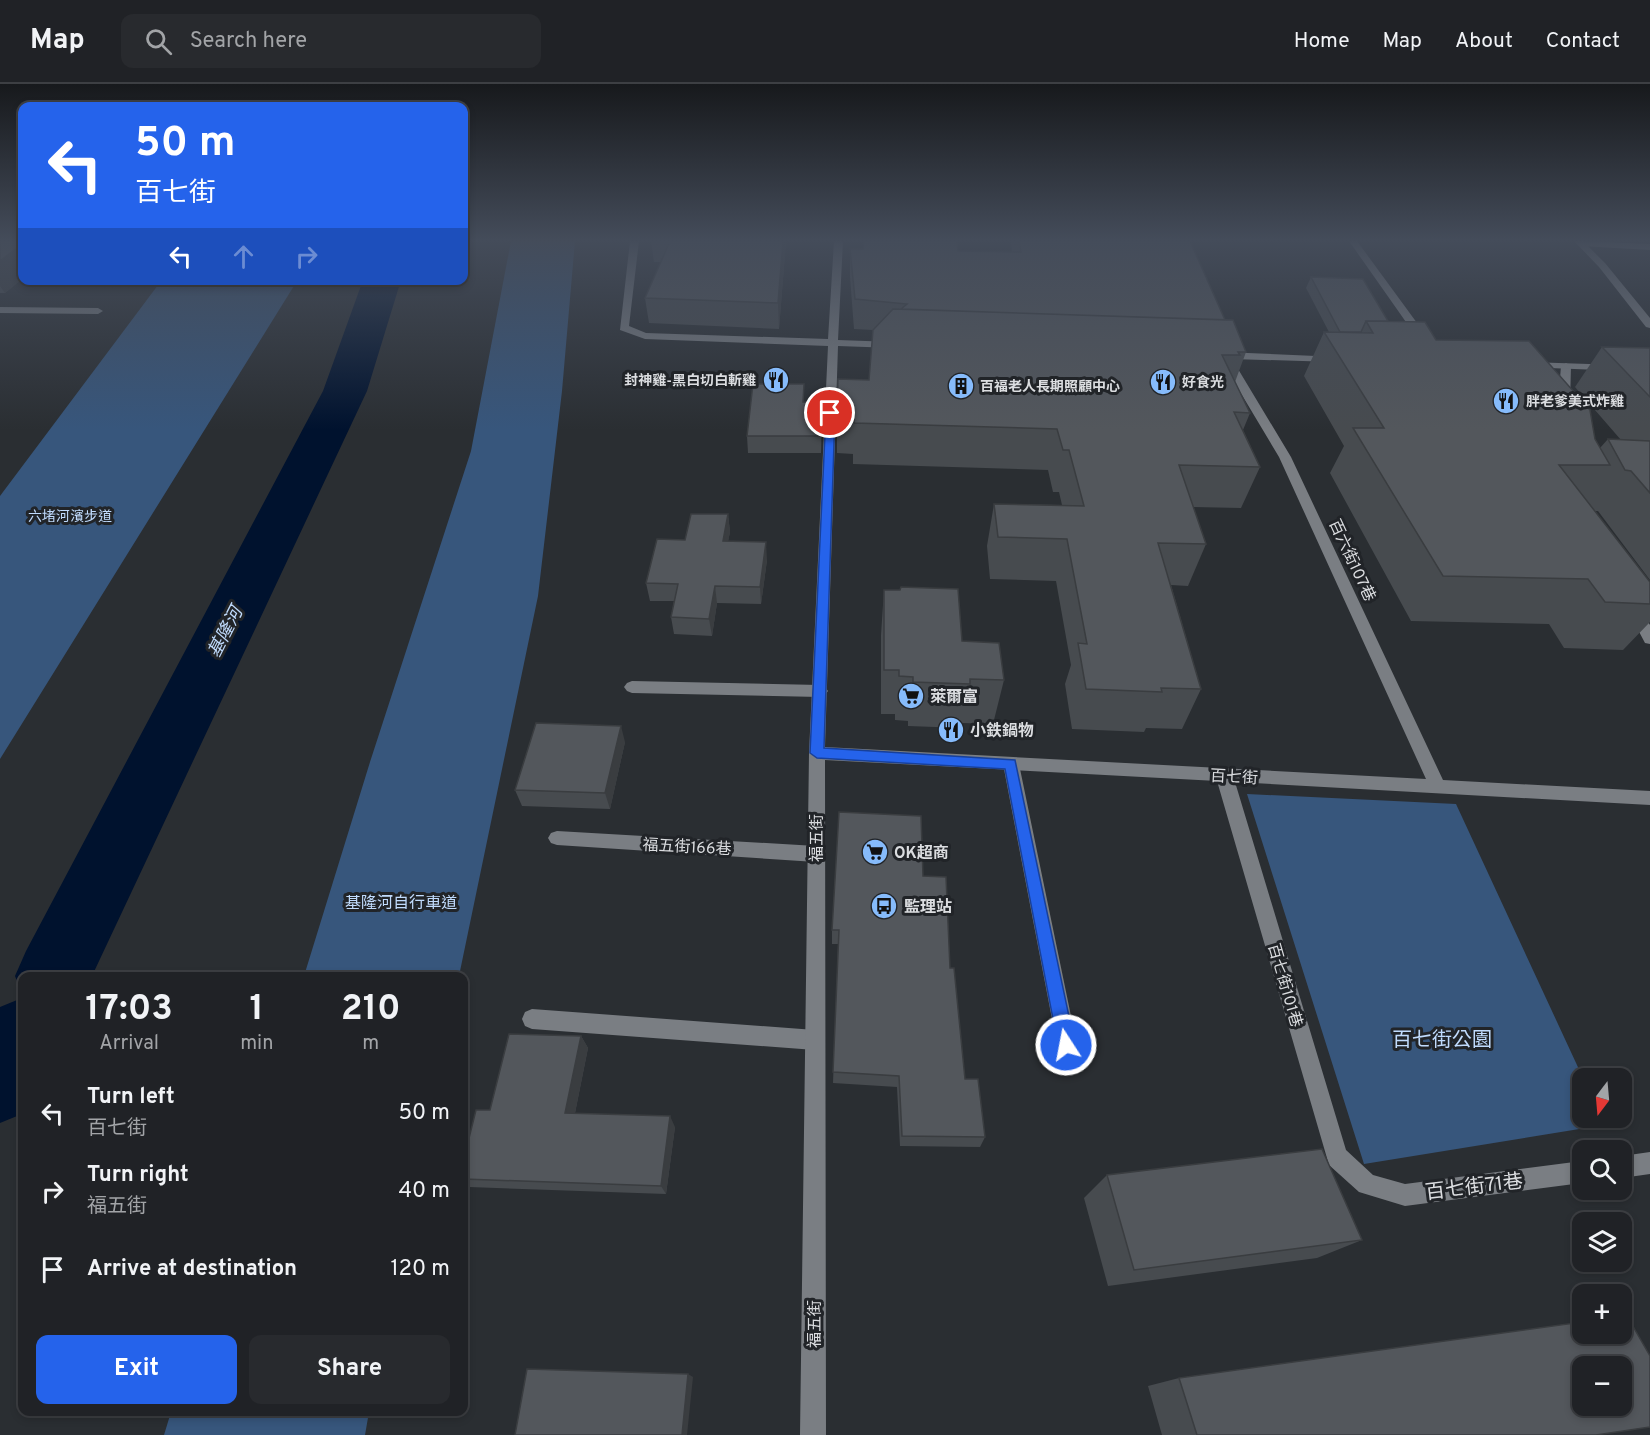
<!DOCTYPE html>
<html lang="en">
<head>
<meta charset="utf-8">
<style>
	:root { --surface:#202226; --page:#282a2e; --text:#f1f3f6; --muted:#a2a4a7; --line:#3d3f43; --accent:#2563eb }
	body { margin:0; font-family:Overpass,"Noto Sans TC",sans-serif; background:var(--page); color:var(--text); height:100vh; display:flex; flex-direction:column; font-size:22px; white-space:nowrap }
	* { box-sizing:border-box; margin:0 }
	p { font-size:20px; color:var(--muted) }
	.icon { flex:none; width:33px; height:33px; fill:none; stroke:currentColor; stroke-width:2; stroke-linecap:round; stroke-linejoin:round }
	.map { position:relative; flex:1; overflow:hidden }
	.side { position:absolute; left:18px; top:888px; width:450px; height:444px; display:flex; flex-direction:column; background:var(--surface); border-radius:12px; box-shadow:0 3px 9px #0003,0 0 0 2px var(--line) }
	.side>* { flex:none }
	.top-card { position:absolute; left:18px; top:18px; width:450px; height:183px; border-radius:12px; box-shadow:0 3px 9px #0003,0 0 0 2px var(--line); background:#2563eb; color:#fff; overflow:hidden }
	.needle { width:39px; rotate:196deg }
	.tools { position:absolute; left:1572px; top:984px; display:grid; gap:12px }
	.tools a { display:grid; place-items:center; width:60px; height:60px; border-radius:12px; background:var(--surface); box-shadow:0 3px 9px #0003,0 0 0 2px var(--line); font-size:30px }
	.pin { position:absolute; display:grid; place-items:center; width:51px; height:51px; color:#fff; margin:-26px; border:3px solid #fff; border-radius:50%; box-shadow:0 2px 6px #0007 }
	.me { position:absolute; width:66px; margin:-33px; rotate:349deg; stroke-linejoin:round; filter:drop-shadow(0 0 4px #0008) }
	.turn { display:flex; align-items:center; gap:21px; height:126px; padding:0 18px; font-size:27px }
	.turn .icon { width:78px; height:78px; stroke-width:2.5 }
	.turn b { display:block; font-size:42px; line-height:51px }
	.lanes { display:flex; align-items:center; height:57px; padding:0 18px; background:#0003; justify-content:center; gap:30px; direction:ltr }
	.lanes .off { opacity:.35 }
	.eta { display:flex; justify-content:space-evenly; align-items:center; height:102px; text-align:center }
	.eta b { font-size:36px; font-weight:700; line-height:42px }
	.action { display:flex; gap:12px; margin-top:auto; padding:12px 18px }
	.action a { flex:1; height:69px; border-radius:12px; background:var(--accent); color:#fff; font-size:24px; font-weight:700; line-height:69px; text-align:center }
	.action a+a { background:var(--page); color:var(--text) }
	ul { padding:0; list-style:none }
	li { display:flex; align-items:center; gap:18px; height:78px; padding:0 18px }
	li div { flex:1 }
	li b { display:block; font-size:22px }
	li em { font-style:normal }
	header { display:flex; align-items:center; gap:36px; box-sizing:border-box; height:84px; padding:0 30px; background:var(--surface); border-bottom:2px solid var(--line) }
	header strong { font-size:28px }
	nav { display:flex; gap:33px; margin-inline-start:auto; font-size:21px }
	.search { width:420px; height:54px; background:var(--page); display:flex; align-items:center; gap:15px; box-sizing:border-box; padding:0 21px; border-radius:12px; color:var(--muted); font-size:22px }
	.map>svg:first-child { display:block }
	.green { fill:#37567c }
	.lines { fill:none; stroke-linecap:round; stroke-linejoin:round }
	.river { fill:#00122e; fill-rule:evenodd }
	.service { fill:#7a7e83; fill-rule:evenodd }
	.minor { fill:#7a7e83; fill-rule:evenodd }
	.wall { fill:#474b4f }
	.shaded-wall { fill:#3a3d40 }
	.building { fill:#53575c; stroke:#3a3d40; stroke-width:1.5; fill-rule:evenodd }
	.route { fill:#2563eb; stroke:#184099; stroke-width:1.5 }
	.labels { text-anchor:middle; stroke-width:6; stroke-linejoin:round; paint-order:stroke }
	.far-poi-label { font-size:14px; font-weight:bold; fill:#dbdde0; stroke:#212428; text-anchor:start }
	.far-park-label { font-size:14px; fill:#c0dbfd; stroke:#212428 }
	.street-label { font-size:16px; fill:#dbdde0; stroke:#212428 }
	.poi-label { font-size:16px; font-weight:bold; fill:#dbdde0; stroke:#212428; text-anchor:start }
	.park-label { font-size:16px; fill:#c0dbfd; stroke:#212428 }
	.water-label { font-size:18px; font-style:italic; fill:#bfdafc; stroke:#212428 }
	.near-park-label { font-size:20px; fill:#c0dbfd; stroke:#212428 }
	.near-street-label { font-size:20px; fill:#dbdde0; stroke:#212428 }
</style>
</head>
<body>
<header>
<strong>Map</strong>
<div class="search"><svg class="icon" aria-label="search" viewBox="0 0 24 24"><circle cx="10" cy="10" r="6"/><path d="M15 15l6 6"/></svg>Search here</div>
<nav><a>Home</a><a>Map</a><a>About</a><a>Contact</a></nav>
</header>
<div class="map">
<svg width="1650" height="1351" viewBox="0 0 1650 1351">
	<rect width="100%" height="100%" fill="#2a2e32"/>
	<path class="green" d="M511 157H575L562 307 538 512 459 892H304L370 678 471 367Z
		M161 197H297L0 675V412Z
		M1247 710 1456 720 1583 994 1582 1034H1601L1604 1041 1364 1080Z
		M171 1328H369L365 1351H164Z"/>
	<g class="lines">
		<path class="river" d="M363 196H401L367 307 92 892H22V910L15 892 26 867 323 307Z
			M22 914V1030L0 1039V923Z"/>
		<path class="service" d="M1349 157H1357L1428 254V258H1420Z
			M1578 157 1650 160V166L1581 162 1578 161Z
			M0 223 98 224 103 227 98 230 0 229Z
			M1566 279 1571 282 1570 320 1564 323 1558 320 1561 282Z
			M1634 520 1639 522 1650 541V560L1645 559 1627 525Z
			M632 597 820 601 825 603 828 607 825 611 820 613 632 609 627 607 624 603 627 599Z
			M1011 673 1017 675 1019 680 1077 961 1074 968 1067 971 1060 968 1057 961 1003 680 1005 675Z
			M557 747 816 762 822 765 825 770 822 775 816 778 557 761 551 759 548 754 551 749Z
			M532 925 815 946 822 949 825 956 822 963 815 966 532 945 525 942 522 935 525 928Z"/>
		<path class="minor" d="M630 157H639L629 242 646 249 828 255 834 157H843L838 256 894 258 899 261 894 264 838 262 825 663 1426 695 1279 373 1218 271 1223 268 1339 273V277L1335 278 1232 275 1291 373 1443 696 1650 707V721L1235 698 1346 1066 1373 1091 1405 1100 1582 1077V1099L1405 1122 1359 1108 1329 1081 1217 697 825 676 826 1351H800L809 669 828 262 645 255 620 246Z
			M1574 157H1583L1605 179 1650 234V244L1646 243 1599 183Z
			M1528 278 1650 282V288L1524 283V279Z
			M1650 1068V1090L1622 1094V1072Z"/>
	</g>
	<path class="wall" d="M0 157H22V195L5 209H0Z
		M651 157H786L779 245 649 239 645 214 661 178H654Z
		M1011 157H1190L1225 236 1246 268 1235 298 1250 329 1243 346 1260 383 1241 424 1193 423 1206 460 1188 502 1171 501 1201 605 1182 645 1146 644 1144 648 1072 645 1065 600 1071 581 1056 497 990 495 987 462 994 420 1062 421 1059 408H1053L1048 386 853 380V370L837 369V328L869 296 873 246 854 245 850 193V165L1012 168Z
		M1311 193 1388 237 1436 256 1595 355 1600 364 1608 355 1621 356 1575 303 1602 263 1650 264V496L1598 427H1595L1650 498V538L1623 566 1564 564 1549 540 1411 537 1330 389 1344 362 1304 292 1324 248H1329L1306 204Z
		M804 318H822L821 369H748L747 352Z
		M728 430 730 448 728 457 767 476 761 520 717 519 712 552 674 550 671 533 674 517H650L646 499 685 456Z
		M884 506 962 557 1004 596 993 640 963 639 962 644 908 642V637L895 636V630H881V551Z
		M625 658 610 725 522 722 515 706Z
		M923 792 950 884 965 995 985 1053 980 1063 900 1062 897 1003 833 999 838 860H832V846Z
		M581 952 588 964 575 1029 675 1043 666 1110 469 1103 464 1099V1074L490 1026Z
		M1107 1091 1362 1156 1317 1174 1108 1202 1084 1114Z
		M1179 1294 1596 1351H1162L1148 1302Z"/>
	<path class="shaded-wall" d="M783 157H786L779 245 778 219Z
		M22 160V195L5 209 0 202V177Z
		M822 318V335L821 369V352Z
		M728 430 730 448 725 474 723 457Z
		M766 458 767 476 761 520 760 503Z
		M715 502 717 519 712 552 709 535Z
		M621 642 625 658 610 725 605 709Z
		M581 952 588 964 573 1039 565 1029Z
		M670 1032 675 1043 666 1110 661 1102Z
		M688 1290 693 1293 687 1351H682Z"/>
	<path class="building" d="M0 157H22V160L0 177Z
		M670 157H783L778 219 645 214Z
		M864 157H957L958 167 1021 168 1019 157H1190L1225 236 901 225 907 220 855 215 850 165H863Z
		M1311 193 1363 195 1388 237H1366L1361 248H1340Z
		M893 225 1233 236 1246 268H1238L1240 271H1222L1250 329 1234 328 1260 383 1179 381 1206 460 1158 459 1201 605 1161 604 1162 608 1086 605 1078 559 1087 560 1067 455 998 453 994 420 1084 422 1069 366H1063L1057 345 854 339V328H837L838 295 869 296 873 246Z
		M1366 237 1425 238 1436 256 1529 257 1590 326 1595 355 1610 381H1559L1650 498V520L1605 518 1588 495 1443 492 1353 344H1384L1324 248 1373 249Z
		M1602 263 1650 264V313Z
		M753 300H804L803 318H822L821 352H747Z
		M1608 355 1650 357V409L1631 387 1625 386Z
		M691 430H728L723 457 766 458 760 503 715 502 709 535 671 533 678 500 646 499 657 455 685 456Z
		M901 503 958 505 962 557 999 559 1004 596 970 595V600L913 598V593L899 592V586H884V506H900Z
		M536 639 621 642 605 709 515 706Z
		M839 728 921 732 923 792 946 793 950 884H954L965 995H978L985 1053 902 1052 899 992 833 988 839 846H832Z
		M509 950 581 952 565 1029 670 1032 661 1102 464 1095V1074L476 1026H490Z
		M1322 1065 1362 1156 1134 1186 1107 1091Z
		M1622 1232H1627L1650 1272V1343L1596 1351H1197L1179 1294 1582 1238V1250H1622ZM1582 1282H1622V1322H1582Z
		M527 1285 688 1290 682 1351H515Z"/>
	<linearGradient id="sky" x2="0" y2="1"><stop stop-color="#17191c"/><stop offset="0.45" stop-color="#444c5a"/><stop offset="1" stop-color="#444c5a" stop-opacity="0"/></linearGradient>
	<rect width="1650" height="346" fill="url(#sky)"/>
	<path class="route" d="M830 326 835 329 824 664 1015 676 1075 961 1073 967 1066 969 1060 967 1058 961 1005 685 817 674 810 669 826 329Z"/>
	<defs>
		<g id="restaurant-disc" transform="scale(1.35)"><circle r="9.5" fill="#86bbfb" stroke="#212428"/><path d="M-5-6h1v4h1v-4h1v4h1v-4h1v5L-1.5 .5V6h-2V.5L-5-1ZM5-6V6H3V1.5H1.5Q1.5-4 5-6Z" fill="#111"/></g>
		<g id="building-disc" transform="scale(1.35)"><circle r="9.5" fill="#86bbfb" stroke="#212428"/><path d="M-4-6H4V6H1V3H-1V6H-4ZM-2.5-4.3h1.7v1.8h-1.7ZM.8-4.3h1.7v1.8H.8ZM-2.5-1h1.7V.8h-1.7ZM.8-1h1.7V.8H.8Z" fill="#111"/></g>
		<g id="supermarket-disc" transform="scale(1.35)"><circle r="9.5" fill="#86bbfb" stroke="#212428"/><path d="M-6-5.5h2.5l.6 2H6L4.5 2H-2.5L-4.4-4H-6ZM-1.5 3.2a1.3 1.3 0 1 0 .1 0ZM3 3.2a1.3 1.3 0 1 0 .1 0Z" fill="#111"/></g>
		<g id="bus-disc" transform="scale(1.35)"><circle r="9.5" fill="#86bbfb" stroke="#212428"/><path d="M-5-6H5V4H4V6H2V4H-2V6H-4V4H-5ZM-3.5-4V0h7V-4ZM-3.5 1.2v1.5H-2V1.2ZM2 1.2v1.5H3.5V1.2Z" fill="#111"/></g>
	</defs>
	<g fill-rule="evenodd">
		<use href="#restaurant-disc" x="776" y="296"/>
		<use href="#restaurant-disc" x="1163" y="298"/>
		<use href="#building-disc" x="961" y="302"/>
		<use href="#restaurant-disc" x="1506" y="317"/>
		<use href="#supermarket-disc" x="911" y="612"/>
		<use href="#restaurant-disc" x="951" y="646"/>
		<use href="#supermarket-disc" x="875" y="768"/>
		<use href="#bus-disc" x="884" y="822"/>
	</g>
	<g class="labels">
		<g class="far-poi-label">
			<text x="756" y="301" text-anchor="end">封神雞-黑白切白斬雞</text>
			<text x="1182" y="303">好食光</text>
			<text x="980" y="307">百福老人長期照顧中心</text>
			<text x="1526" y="322">胖老爹美式炸雞</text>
		</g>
		<g class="far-park-label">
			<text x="70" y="437">六堵河濱步道</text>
		</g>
		<g class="street-label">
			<text transform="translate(1353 476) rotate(65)" y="6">百六街107巷</text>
			<text transform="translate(1234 692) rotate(3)" y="6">百七街</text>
			<text transform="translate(816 754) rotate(-90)" y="6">福五街</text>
			<text transform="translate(687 762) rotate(3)" y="6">福五街166巷</text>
			<text transform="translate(1286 901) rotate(74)" y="6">百七街101巷</text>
			<text transform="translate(814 1240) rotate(-90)" y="6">福五街</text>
		</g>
		<g class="poi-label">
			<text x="930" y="618">萊爾富</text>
			<text x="970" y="652">小鉄鍋物</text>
			<text x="894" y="774">OK超商</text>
			<text x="904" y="828">監理站</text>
		</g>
		<g class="park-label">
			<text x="401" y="824">基隆河自行車道</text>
		</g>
		<g class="water-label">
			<text transform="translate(225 548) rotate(-63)" y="6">基隆河</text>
		</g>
		<g class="near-park-label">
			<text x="1442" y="962">百七街公園</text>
		</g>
		<g class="near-street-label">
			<text transform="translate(1474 1102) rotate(-7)" y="7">百七街71巷</text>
		</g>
	</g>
</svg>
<div class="tools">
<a><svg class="needle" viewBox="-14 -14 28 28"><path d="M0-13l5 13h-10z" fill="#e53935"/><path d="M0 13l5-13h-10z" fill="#a2a4a7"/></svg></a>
<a><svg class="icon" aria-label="search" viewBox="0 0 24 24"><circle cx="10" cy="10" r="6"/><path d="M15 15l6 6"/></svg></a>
<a><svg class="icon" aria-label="layers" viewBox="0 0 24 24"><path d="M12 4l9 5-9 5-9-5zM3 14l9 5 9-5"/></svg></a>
<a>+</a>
<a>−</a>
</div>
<div class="pin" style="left:830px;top:329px;background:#d93025"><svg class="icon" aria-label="arrive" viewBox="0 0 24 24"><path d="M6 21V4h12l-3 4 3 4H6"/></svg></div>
<svg class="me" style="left:1066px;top:961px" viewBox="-20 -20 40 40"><circle r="17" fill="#2563eb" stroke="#fff" stroke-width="3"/><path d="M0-11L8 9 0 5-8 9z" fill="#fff"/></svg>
<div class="top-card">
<div class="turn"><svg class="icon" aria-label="left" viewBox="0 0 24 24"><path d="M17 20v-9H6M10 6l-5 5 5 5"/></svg><div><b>50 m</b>百七街</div></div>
<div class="lanes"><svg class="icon" aria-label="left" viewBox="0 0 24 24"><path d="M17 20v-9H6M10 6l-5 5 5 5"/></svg><svg class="icon off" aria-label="ahead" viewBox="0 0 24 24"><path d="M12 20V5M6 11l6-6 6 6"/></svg><svg class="icon off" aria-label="right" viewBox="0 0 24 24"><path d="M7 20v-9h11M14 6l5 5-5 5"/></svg></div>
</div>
<section class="side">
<div class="eta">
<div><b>17:03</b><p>Arrival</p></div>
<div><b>1</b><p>min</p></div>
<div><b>210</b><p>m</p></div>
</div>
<ul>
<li><svg class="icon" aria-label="left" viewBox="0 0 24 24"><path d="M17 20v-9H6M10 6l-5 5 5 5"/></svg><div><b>Turn left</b><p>百七街</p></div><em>50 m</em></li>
<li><svg class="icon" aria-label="right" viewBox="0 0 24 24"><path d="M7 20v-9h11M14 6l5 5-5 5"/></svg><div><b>Turn right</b><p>福五街</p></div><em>40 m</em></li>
<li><svg class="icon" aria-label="arrive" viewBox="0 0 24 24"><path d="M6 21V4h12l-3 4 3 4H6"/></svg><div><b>Arrive at destination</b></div><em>120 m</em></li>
</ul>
<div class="action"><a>Exit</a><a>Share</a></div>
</section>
</div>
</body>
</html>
